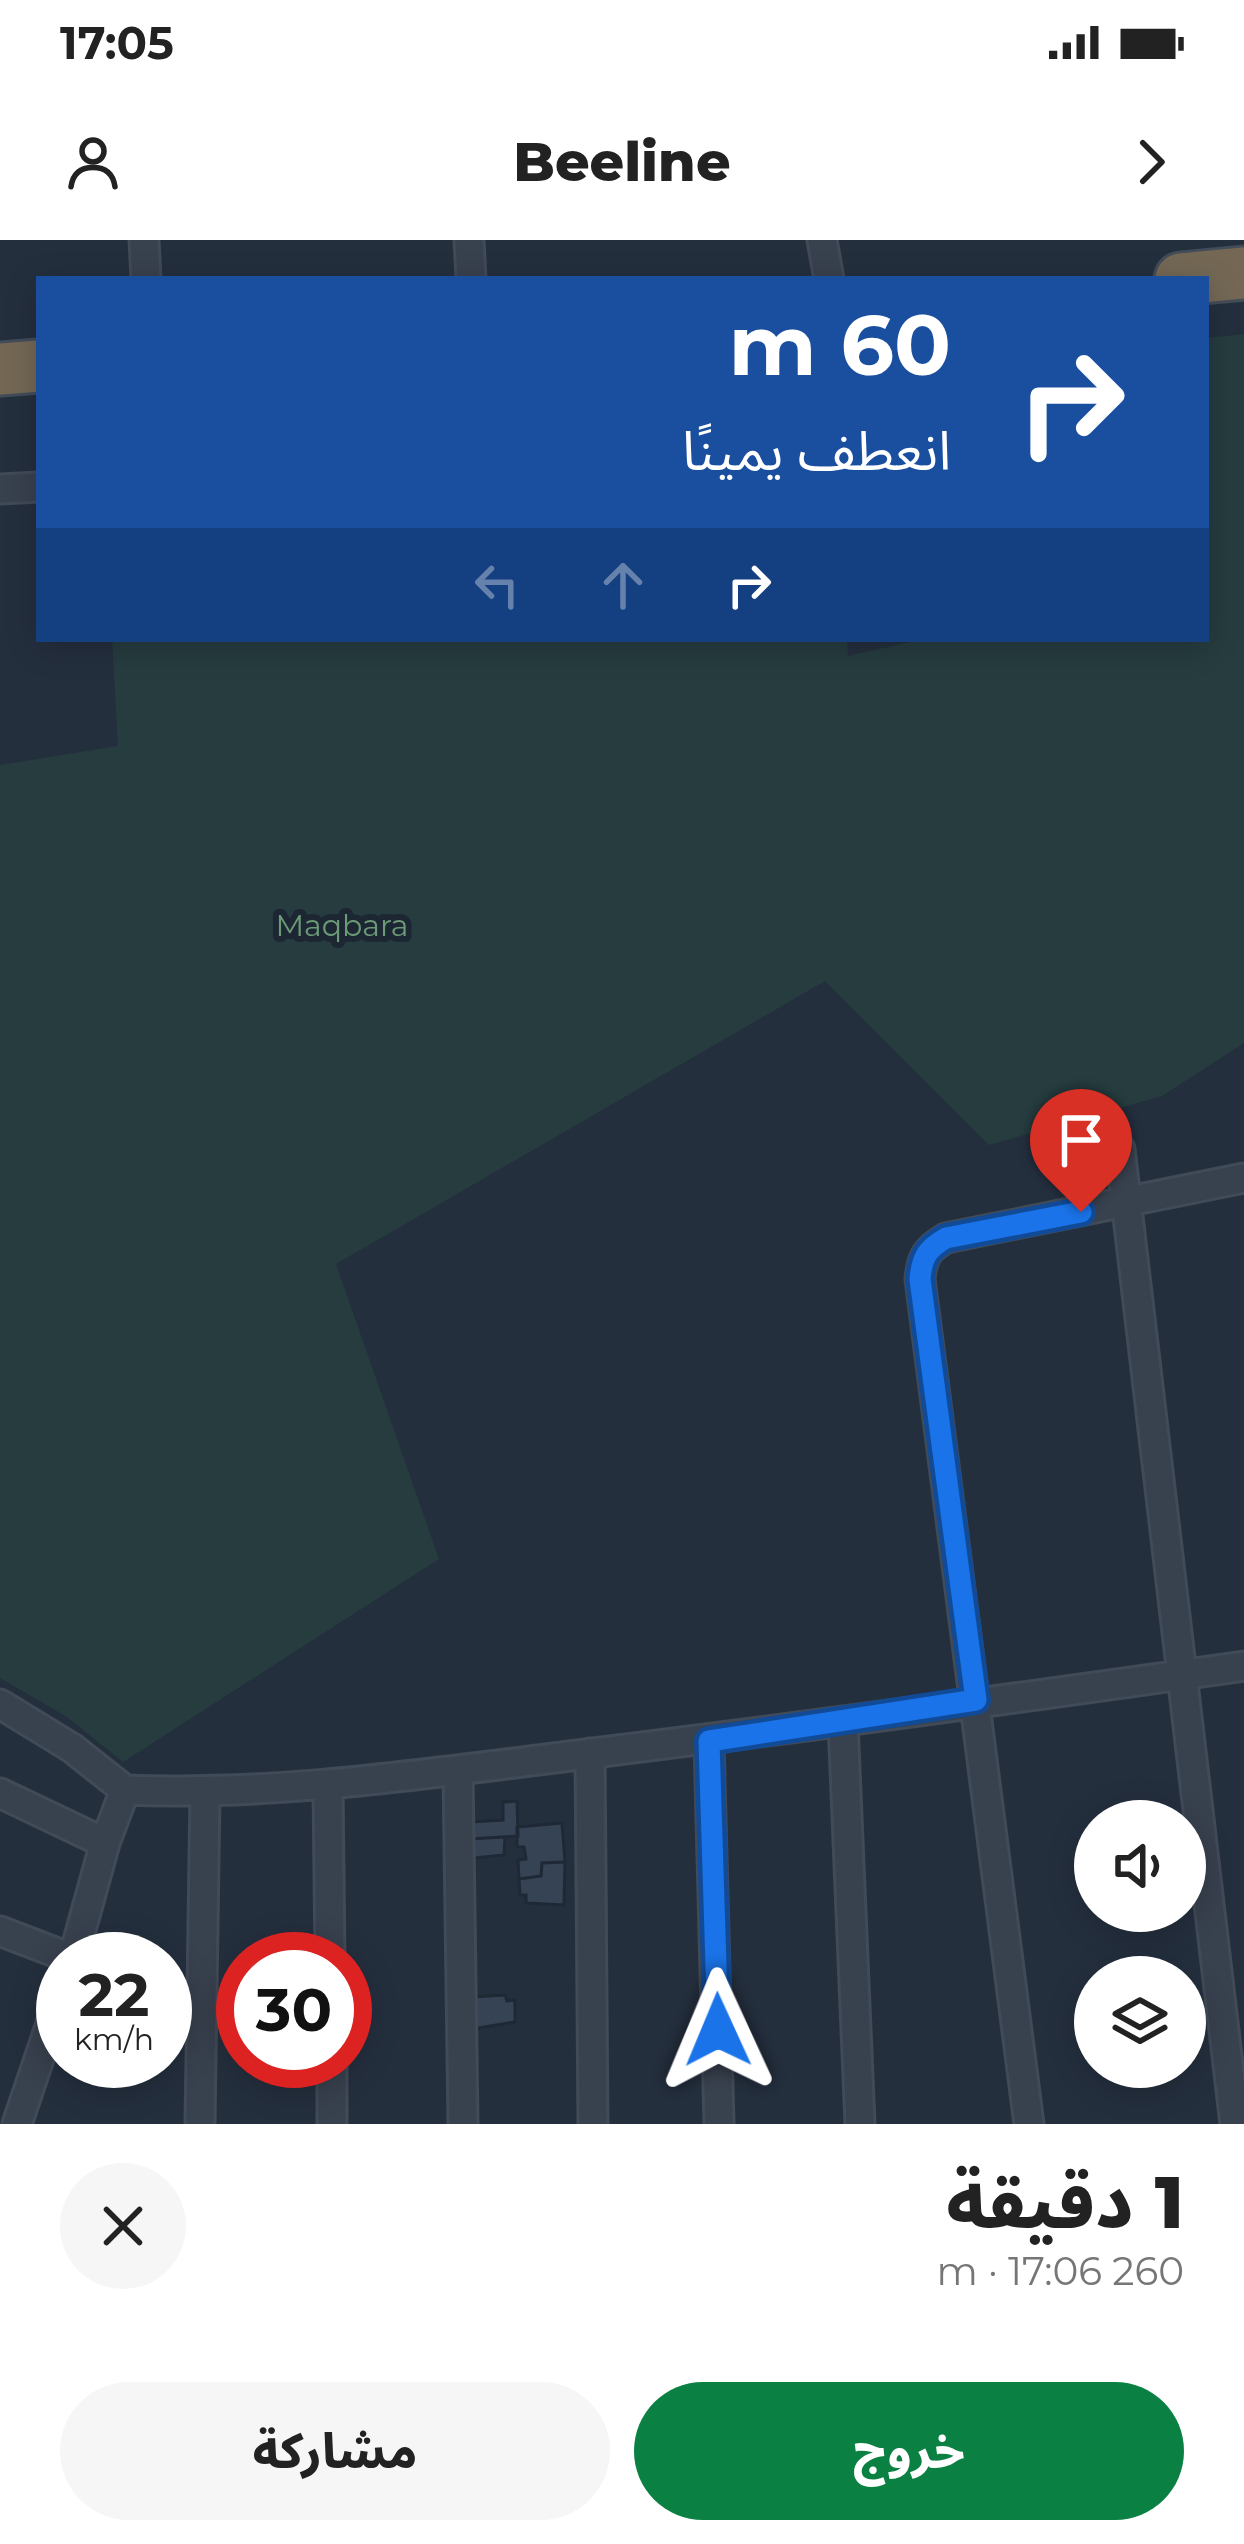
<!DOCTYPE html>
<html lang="ar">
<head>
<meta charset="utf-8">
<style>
	:root { --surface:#fff; --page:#f6f6f6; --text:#222; --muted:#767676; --accent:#0b8043 }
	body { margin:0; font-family:Montserrat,"Noto Sans Arabic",sans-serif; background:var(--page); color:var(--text); direction:rtl; height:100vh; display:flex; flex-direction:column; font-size:45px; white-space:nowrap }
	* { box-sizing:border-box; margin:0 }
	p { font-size:39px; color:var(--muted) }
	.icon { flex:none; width:66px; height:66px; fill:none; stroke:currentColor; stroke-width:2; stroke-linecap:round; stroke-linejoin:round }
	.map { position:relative; height:1884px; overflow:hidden; direction:ltr }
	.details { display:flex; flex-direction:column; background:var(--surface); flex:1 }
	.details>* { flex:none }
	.hud { position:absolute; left:36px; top:36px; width:1173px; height:366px; border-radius:0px; box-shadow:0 6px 30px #0003; direction:rtl; background:#1a4fa0; color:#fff; overflow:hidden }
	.buttons { position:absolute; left:1074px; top:1560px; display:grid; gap:24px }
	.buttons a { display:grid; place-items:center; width:132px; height:132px; border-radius:50%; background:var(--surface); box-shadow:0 6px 30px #0003; font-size:60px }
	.speed { position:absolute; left:36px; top:1692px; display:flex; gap:24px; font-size:60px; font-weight:700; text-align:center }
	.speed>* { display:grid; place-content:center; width:156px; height:156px; border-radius:50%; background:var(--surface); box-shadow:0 6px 30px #0003; line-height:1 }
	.speed small { font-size:30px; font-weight:400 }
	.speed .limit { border:18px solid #d22; background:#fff; color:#111 }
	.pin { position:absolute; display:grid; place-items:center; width:102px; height:102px; color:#fff; margin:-123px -51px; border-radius:50% 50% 50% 0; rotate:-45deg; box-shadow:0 0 12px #0007 }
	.pin .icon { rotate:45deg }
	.me { position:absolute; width:132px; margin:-66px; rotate:359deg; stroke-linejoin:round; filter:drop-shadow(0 0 9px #0008) }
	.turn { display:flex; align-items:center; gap:42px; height:252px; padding:0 60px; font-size:54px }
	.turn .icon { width:156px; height:156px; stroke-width:2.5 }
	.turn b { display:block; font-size:84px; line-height:102px }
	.lanes { display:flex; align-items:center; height:114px; padding:0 60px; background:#0003; justify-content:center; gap:60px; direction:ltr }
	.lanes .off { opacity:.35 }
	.round { display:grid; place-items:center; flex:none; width:126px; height:126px; border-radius:63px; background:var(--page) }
	.overview { display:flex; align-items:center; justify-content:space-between; height:204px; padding:0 60px }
	h1 { font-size:72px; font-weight:800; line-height:90px }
	.cta { display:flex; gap:24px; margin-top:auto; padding:24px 60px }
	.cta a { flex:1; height:138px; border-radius:72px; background:var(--accent); color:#fff; font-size:48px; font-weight:800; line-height:138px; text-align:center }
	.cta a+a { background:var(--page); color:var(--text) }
	.status { display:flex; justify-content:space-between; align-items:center; height:84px; padding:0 60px; background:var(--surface); direction:ltr }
	.status svg { height:33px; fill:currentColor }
	header { display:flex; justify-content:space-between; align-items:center; height:156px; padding:0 60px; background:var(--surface); font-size:54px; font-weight:800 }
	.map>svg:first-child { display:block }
	.green { fill:#263c3f }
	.building { fill:#364354; stroke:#1f2835; stroke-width:3 }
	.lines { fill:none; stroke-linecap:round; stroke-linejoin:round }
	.street-casing { stroke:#414a57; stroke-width:33 }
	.highway-casing { stroke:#434c59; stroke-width:57 }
	.street { stroke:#38414e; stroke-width:27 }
	.highway { stroke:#746855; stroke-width:51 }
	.route-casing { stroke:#114b97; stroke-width:30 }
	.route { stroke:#1a73e8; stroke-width:21 }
	.labels { text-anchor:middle; stroke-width:12; stroke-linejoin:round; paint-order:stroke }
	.park-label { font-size:30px; fill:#6b9a76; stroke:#1d2633 }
</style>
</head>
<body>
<div class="status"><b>17:05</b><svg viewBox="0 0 49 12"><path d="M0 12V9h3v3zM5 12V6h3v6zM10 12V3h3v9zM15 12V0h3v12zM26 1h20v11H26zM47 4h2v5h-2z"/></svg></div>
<header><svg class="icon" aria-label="forward" viewBox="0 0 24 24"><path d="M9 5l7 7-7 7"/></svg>Beeline<svg class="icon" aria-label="person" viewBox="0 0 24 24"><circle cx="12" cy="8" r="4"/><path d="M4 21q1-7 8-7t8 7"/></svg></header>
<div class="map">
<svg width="1244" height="1884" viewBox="0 0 1244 1884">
	<rect width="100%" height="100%" fill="#242f3e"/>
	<path class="green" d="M1244 94V803L1162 856 989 905 825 741 336 1024 439 1319 123 1522 67 1477 0 1438V525L118 506 112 399H847L848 416 924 399H1206V98Z"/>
	<path class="building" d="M517 1561 518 1596 469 1599 468 1582 503 1580V1562Z
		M562 1583 565 1622 542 1623 541 1636 519 1639 518 1620 526 1619 524 1607H517V1587Z
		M505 1597 504 1615 465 1619 469 1599Z
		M565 1622 564 1665 526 1663V1655H520L519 1639 541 1636 542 1623Z
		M505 1755 507 1761 515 1760V1782L466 1790 472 1757Z"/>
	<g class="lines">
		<g class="street-casing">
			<path id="street" d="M144 0 146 39
				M469 0 471 39
				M822 0 829 39
				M0 249 39 247
				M1120 909 1235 1884
				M0 1464 72 1508 125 1550
				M843 1482 860 1884
				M709 1501 719 1884
				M590 1513 593 1884
				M458 1531 463 1884
				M328 1547 330 1719
				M0 1553 105 1603
				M0 1691 73 1719
				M73 1719 105 1603 125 1550C282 1556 430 1533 586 1514 806 1487 1025 1457 1244 1426
				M332 1821V1884
				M17 1884 63 1748
				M200 1884 205 1553
				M1029 1884 920 1039C922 1017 927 1009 946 998L1244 938"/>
		</g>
		<g class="highway-casing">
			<path id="highway" d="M1181 39 1244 33
				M0 129 39 126"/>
		</g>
		<use href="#street" class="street"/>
		<use href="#highway" class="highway"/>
	</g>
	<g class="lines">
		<g class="route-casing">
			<path id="route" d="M718 1790 709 1501 976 1460 920 1039C922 1017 927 1009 946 998L1081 972"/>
		</g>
		<use href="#route" class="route"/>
	</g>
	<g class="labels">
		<g class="park-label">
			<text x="342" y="696">Maqbara</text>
		</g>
	</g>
</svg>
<div class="buttons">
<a><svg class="icon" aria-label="sound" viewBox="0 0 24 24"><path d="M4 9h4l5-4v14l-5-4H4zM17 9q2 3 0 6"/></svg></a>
<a><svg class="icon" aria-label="layers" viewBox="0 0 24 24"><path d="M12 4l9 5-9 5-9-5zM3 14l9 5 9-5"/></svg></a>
</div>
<div class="speed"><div>22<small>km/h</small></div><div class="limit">30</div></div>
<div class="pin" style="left:1081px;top:972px;background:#d93025"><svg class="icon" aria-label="arrive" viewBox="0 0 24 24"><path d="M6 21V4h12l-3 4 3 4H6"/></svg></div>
<svg class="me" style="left:718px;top:1790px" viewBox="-20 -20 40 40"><path d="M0-17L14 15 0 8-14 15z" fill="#1a73e8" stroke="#fff" stroke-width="4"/></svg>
<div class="hud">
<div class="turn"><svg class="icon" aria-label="right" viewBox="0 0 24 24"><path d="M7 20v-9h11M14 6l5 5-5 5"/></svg><div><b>60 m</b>انعطف يمينًا</div></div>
<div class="lanes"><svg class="icon off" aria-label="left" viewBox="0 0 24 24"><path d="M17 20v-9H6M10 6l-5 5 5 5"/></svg><svg class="icon off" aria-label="ahead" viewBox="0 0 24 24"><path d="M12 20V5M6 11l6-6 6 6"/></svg><svg class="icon" aria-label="right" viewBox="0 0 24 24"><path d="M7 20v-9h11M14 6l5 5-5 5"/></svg></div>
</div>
</div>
<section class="details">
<div class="overview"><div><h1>1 دقيقة</h1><p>260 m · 17:06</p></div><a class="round"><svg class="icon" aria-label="close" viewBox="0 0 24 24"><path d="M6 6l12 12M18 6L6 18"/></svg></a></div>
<div class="cta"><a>خروج</a><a>مشاركة</a></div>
</section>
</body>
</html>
